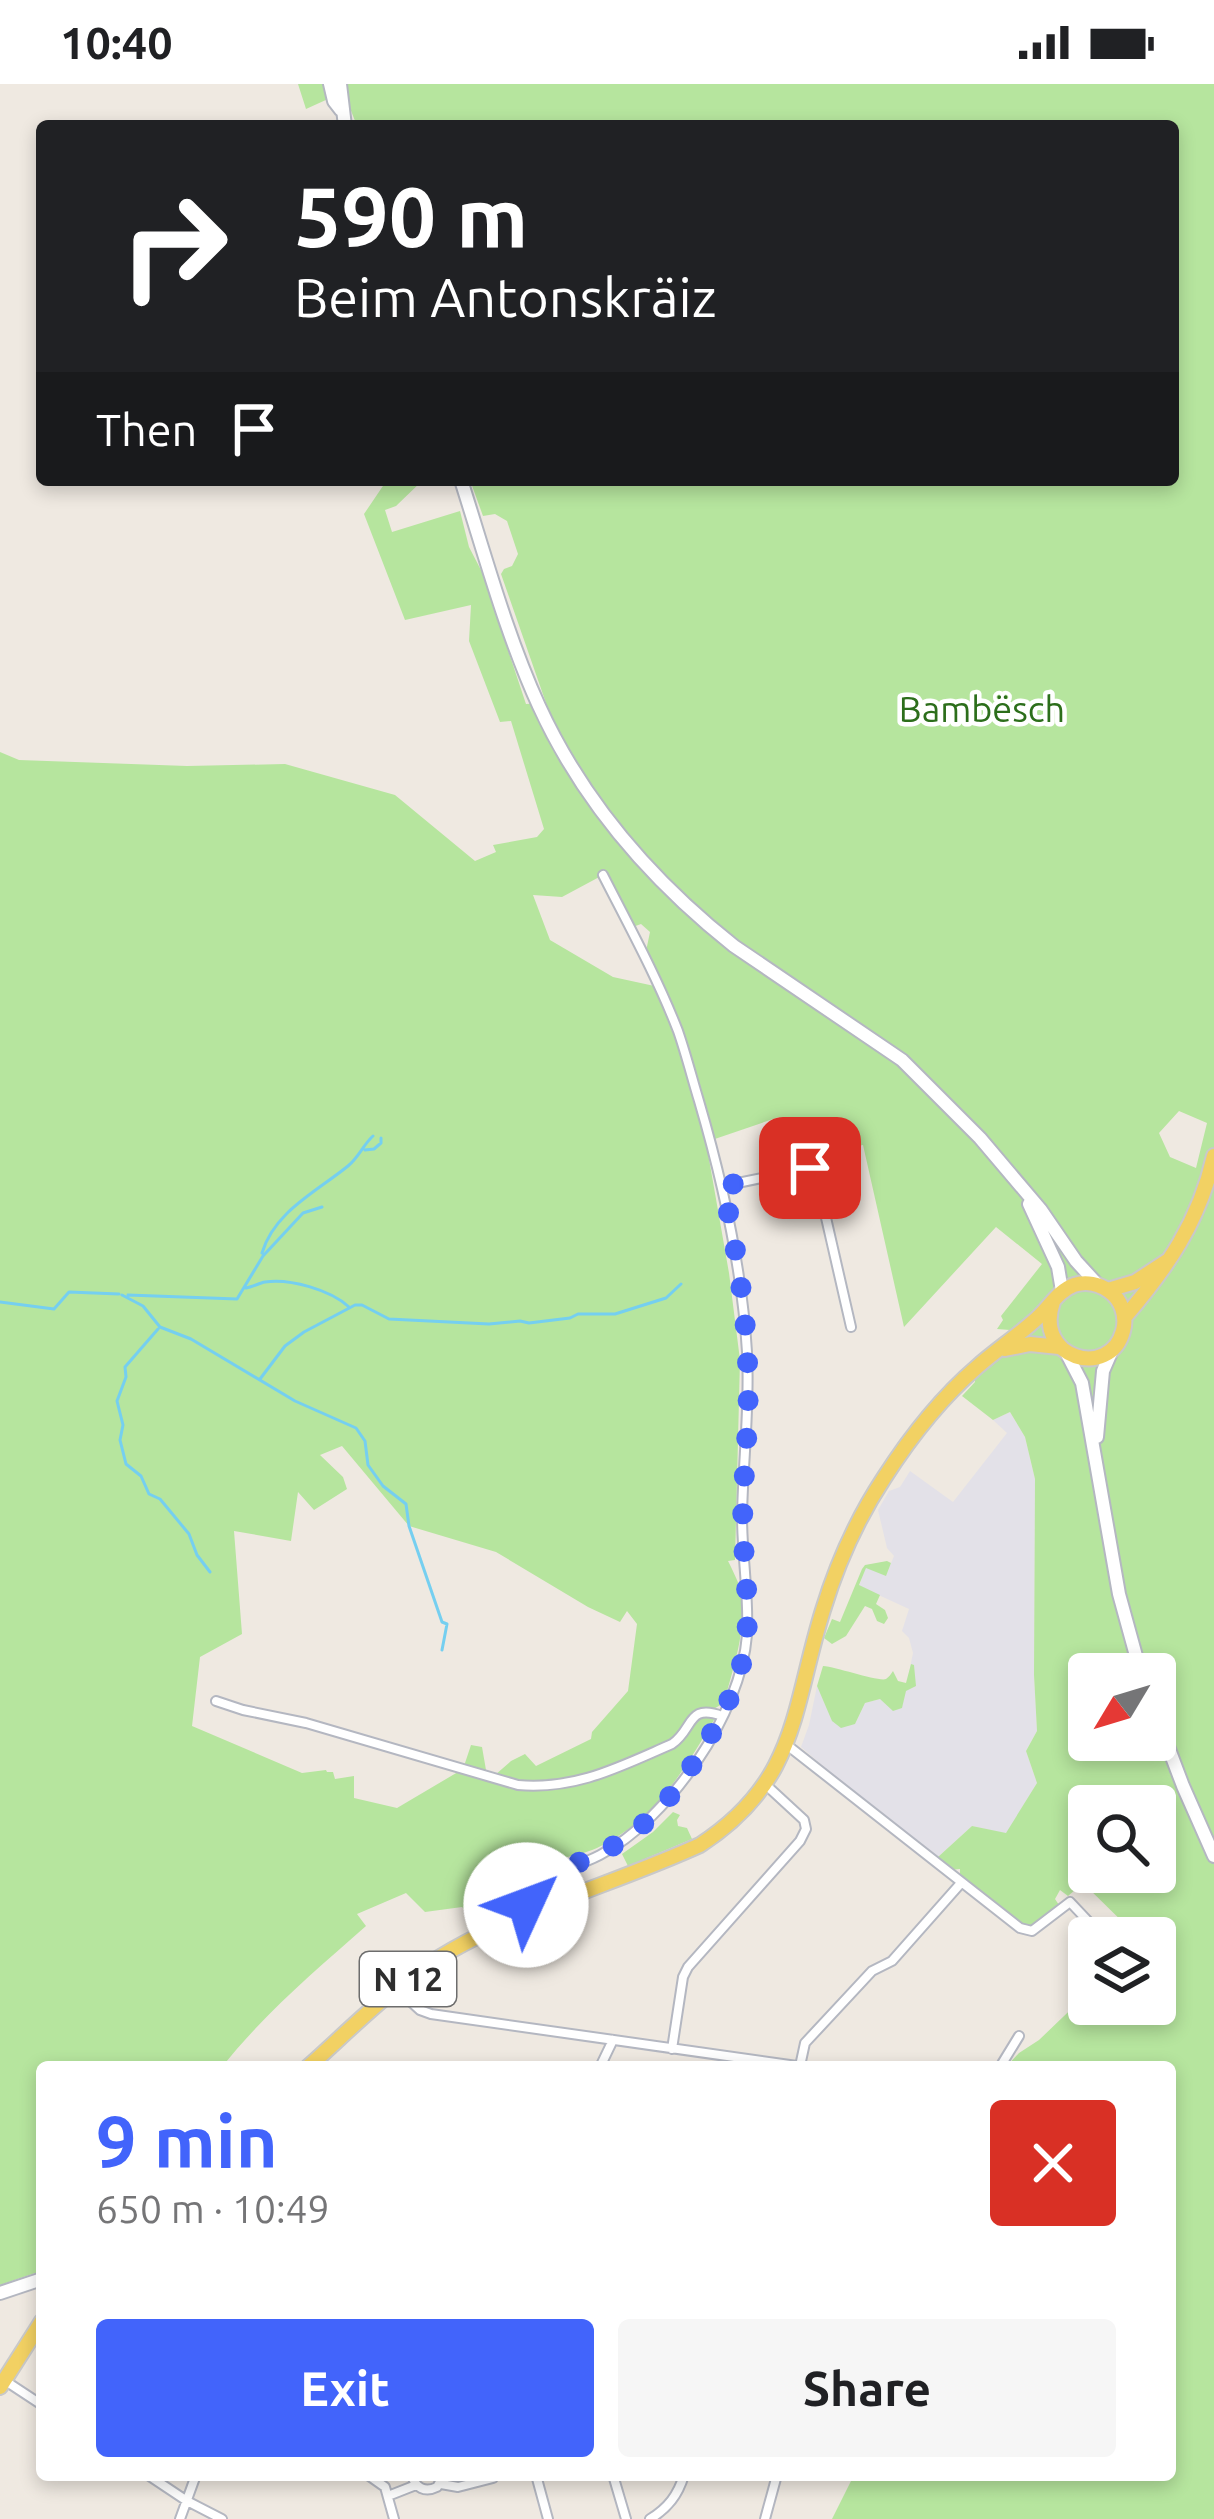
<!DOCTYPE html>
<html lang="en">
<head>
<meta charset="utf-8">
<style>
	:root { --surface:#fff; --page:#f6f6f6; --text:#202124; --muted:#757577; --accent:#4264fb }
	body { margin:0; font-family:Ubuntu,sans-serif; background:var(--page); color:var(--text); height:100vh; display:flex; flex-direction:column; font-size:45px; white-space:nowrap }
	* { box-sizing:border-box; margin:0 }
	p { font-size:39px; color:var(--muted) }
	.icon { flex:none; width:66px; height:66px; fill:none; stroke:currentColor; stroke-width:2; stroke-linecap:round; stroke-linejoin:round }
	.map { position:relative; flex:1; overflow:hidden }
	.sheet { position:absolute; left:36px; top:1977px; width:1140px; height:420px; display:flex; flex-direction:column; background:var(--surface); border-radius:12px; box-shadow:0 6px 18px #0003 }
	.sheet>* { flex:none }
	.top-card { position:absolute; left:36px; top:36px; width:1143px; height:366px; border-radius:12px; box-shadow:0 6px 18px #0003; background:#202124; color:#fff; overflow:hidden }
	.needle { width:78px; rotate:232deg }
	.controls { position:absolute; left:1068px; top:1569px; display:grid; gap:24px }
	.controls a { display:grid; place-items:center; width:108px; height:108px; border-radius:12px; background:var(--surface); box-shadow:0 6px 18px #0003; font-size:60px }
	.pin { position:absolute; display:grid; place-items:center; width:102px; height:102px; color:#fff; margin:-51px; border-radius:24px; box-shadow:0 6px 18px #0006 }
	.me { position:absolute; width:132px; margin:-66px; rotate:47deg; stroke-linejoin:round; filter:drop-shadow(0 0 9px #0008) }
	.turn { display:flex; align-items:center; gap:42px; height:252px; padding:0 60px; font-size:54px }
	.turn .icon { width:156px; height:156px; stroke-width:2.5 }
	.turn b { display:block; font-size:84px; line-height:102px }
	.then { display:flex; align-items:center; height:114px; padding:0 60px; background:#0003; gap:24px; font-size:45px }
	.round { display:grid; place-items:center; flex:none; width:126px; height:126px; border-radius:12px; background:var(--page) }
	.overview { display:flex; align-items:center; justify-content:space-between; height:204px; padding:0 60px }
	h1 { font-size:72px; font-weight:600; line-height:90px; color:var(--accent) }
	.action { display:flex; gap:24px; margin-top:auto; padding:24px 60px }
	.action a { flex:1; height:138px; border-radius:12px; background:var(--accent); color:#fff; font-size:48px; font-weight:600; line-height:138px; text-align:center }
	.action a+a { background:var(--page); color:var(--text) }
	.status { display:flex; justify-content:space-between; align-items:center; height:84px; padding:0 60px; background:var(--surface); direction:ltr }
	.status svg { height:33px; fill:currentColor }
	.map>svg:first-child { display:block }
	.industrial { fill:#e3e1e8 }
	.green { fill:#b6e59e; fill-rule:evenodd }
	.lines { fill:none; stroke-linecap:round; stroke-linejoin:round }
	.stream { stroke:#75cff0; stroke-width:3 }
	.street-casing { stroke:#b4b7c1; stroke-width:12 }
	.secondary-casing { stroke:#b4b7c1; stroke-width:16 }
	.primary-casing { stroke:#c9c9c9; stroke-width:18 }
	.street { stroke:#fff; stroke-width:8 }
	.secondary { stroke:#fff; stroke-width:12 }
	.primary { stroke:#f2d163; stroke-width:14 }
	.route { stroke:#4264fb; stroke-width:21; stroke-dasharray:0 37.8 }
	.labels { text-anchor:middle; stroke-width:9; stroke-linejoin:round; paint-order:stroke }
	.shield { fill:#fff; stroke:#6d6d6d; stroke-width:3 }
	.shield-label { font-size:33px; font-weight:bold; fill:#2e2e2e }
	.park-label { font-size:36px; fill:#2c6e1b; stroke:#fff }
</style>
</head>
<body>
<div class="status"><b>10:40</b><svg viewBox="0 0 49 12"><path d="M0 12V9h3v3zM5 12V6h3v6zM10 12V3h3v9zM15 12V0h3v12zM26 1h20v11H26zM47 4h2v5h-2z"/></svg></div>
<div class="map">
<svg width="1214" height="2435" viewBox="0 0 1214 2435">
	<rect width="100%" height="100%" fill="#efe9e1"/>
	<path class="industrial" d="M1010 1328 1025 1353 1035 1395 1034 1591 1037 1647 1026 1667 1037 1699 1006 1750 972 1742 938 1773 860 1714 801 1663 809 1641 817 1602 832 1636 855 1640 865 1619 880 1615 902 1623 913 1569 909 1554 902 1547 909 1525 859 1502 866 1483 886 1491 894 1472 887 1464 878 1426 889 1407 900 1403 910 1387 953 1418 1007 1349 993 1336Z"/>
	<path class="green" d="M298 0H1214V2435H832L854 2391H1170V1983H1006L1019 1969 1039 1956 1089 1908V1920H1155V1854H1139L1083 1799 1068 1812 1060 1806 1055 1815 1059 1821 1031 1844C1011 1838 981 1806 960 1792V1785L950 1786 939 1777 938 1773 972 1742 1006 1749 1037 1699 1026 1667 1037 1647 1034 1591 1035 1395 1025 1353 1010 1328 993 1336 962 1312 975 1298V1285L1024 1237 1010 1246 997 1245 1003 1236 1001 1232 1042 1180 996 1143 904 1243 863 1061 793 1076 779 1033 706 1058 729 1189 740 1276 735 1476 728 1477C732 1485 737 1495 740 1504 749 1540 733 1584 724 1619L710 1627 714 1636C683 1688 654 1737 597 1764 575 1774 546 1774 527 1788 505 1805 517 1833 480 1840L462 1823 425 1828 406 1809 357 1830 366 1842C315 1887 265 1929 222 1983H42V2190L38 2192 35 2189 0 2201V668L19 676 187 682 285 680 395 711 475 777 496 768 493 761 537 753 544 745 511 637 500 638 469 557 471 521 405 536 364 430 387 396H423L396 422 385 426 392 448 460 427 469 463 482 488 526 620 546 619 501 490 504 485 512 482 518 470 507 437 495 430 483 432 470 396H1173V42H357L346 14 328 15 306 25ZM603 791 630 844 641 840 650 848 645 872 659 903 613 893 550 856 533 811 562 813ZM1179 1027 1207 1039 1196 1084 1170 1073 1159 1049ZM342 1362 409 1442 496 1468 588 1523 620 1538 627 1527 637 1540 628 1607 592 1648 591 1655 536 1682 525 1670 511 1677 495 1691 486 1686 482 1663 471 1661 463 1685 397 1724 354 1714V1692L335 1695 333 1688H327L326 1686 302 1689 192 1642 200 1573 242 1550 234 1447 291 1457 298 1408 314 1426 347 1405 343 1393 320 1371ZM1089 1590H1155V1656H1089ZM1089 1722H1155V1788H1089Z
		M887 1477 891 1479 886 1492 866 1484 859 1501 880 1511 876 1520 885 1526 888 1534 884 1540 877 1537 872 1525 865 1522 846 1552 832 1560 824 1554 832 1535 840 1538 862 1485 865 1481Z
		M911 1580 914 1581 916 1602 906 1607 902 1624 893 1627 880 1615 865 1619 855 1640 841 1644 832 1637 817 1602 823 1582C837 1583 879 1598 886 1595 889 1593 891 1590 893 1587L898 1597 906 1599Z
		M673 1728 680 1731 677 1736 678 1742 687 1744 692 1755 628 1782 622 1770 653 1748Z"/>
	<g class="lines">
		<path class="stream" d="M365 1066 374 1065 381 1059V1054
			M262 1169C274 1128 316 1108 348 1082 359 1073 363 1061 373 1052
			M246 1204C253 1203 259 1199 265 1198 289 1194 331 1206 349 1223
			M122 1211 143 1222 160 1243 191 1255 295 1317 356 1344 365 1357 368 1381 383 1402 406 1420 409 1442 442 1538 447 1540 442 1566
			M128 1211 237 1215 263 1172 303 1129 322 1123
			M0 1218 54 1225 69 1208 119 1210
			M158 1245 125 1283 126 1293 117 1317 123 1341 120 1356 126 1380 141 1392 149 1410 160 1415 189 1450 197 1471 210 1488
			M260 1295 285 1262 304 1248 355 1221H362L389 1235 489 1240 520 1237 529 1239 570 1234 578 1230H615L666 1214 681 1200"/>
		<g class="street-casing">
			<path id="street" d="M723 1102 810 1084 816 1090 851 1243
				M216 1617 243 1626 306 1639 518 1701C576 1706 619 1683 672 1660 694 1645 687 1619 722 1632
				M787 1661 1020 1844 1032 1847 1070 1818 1104 1854
				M526 1831C527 1815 527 1802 539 1791 559 1786 581 1781 600 1771 669 1735 741 1630 747 1551 749 1511 742 1472 742 1432 743 1377 750 1323 747 1268 742 1183 723 1099 699 1017 692 994 686 970 678 947 657 893 629 842 603 791
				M397 1905 420 1926 431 1930 804 1983
				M672 1965 683 1893 688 1883 800 1757 806 1745 804 1736 766 1701
				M800 1982 805 1959 872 1887 892 1877 961 1799
				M600 1983 613 1956
				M1000 1983 1019 1952
				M4 2296 42 2321
				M148 2391 187 2417 222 2435
				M368 2391 385 2403 394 2435
				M412 2391C415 2404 425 2409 437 2403L444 2391
				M536 2391 548 2435
				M613 2391 626 2435
				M441 2400 458 2403 493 2394
				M388 2412 416 2401
				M180 2435 196 2391
				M650 2435C668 2424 678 2411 684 2391
				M765 2435 777 2391"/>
		</g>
		<g class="secondary-casing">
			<path id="secondary" d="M330 0 334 17 341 26
				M340 0 345 42
				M461 396C485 471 506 550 539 622 583 718 652 797 734 862L902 976 980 1054 1041 1126 1076 1177 1098 1201
				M1029 1120 1058 1183 1062 1207
				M1067 1270 1082 1299 1119 1510 1141 1590
				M1097 1353 1103 1287 1113 1264
				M1155 1628 1183 1702 1214 1772
				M0 2209 42 2195"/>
		</g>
		<g class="primary-casing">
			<path id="primary" d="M1108 1206 1135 1198 1167 1177
				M1124 1234C1167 1184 1199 1138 1214 1072
				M1005 1265 1030 1260 1059 1263
				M308 1983C354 1942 398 1896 452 1866 530 1822 619 1798 700 1761 798 1697 792 1626 823 1526 837 1480 857 1435 884 1394 909 1355 942 1313 977 1283 995 1267 1016 1253 1034 1237 1048 1226 1057 1207 1074 1201 1086 1197 1099 1200 1109 1207 1122 1216 1127 1233 1123 1247 1110 1296 1033 1275 1053 1218
				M0 2303 42 2237"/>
		</g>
		<use href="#street" class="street"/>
		<use href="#secondary" class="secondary"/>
		<use href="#primary" class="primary"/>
	</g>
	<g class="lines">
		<path class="route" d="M526 1821 533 1797 539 1791C628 1768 665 1730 710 1652 727 1624 741 1592 746 1559 751 1513 741 1467 743 1421 744 1382 749 1342 748 1302 748 1236 737 1167 723 1102L810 1084"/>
	</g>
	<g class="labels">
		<rect class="shield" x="360" y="1868" width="96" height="54" rx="9"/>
		<g class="shield-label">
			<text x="408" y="1907">N 12</text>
		</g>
		<g class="park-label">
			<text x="982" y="638">Bambësch</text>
		</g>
	</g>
</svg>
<div class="controls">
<a><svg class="needle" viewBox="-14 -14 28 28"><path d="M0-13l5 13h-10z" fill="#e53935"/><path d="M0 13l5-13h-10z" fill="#757577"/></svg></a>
<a><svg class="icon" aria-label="search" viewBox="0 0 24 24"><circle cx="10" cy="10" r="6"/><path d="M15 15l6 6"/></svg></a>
<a><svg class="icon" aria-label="layers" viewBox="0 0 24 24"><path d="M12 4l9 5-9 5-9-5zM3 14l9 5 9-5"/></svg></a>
</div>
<div class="pin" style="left:810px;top:1084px;background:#d93025"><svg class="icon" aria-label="arrive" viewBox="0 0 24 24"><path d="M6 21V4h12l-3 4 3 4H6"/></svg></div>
<svg class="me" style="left:526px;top:1821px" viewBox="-20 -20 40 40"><circle r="19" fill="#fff"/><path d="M0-13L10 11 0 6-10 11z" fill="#4264fb"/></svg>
<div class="top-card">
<div class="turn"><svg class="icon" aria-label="right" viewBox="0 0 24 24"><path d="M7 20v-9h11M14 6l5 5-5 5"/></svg><div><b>590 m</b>Beim Antonskräiz</div></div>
<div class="then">Then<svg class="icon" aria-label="arrive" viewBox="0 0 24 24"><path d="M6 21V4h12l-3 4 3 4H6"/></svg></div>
</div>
<section class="sheet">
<div class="overview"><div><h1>9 min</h1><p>650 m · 10:49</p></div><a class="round" style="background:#d93025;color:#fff"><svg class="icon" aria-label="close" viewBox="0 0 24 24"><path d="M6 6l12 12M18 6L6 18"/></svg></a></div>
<div class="action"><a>Exit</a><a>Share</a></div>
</section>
</div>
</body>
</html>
